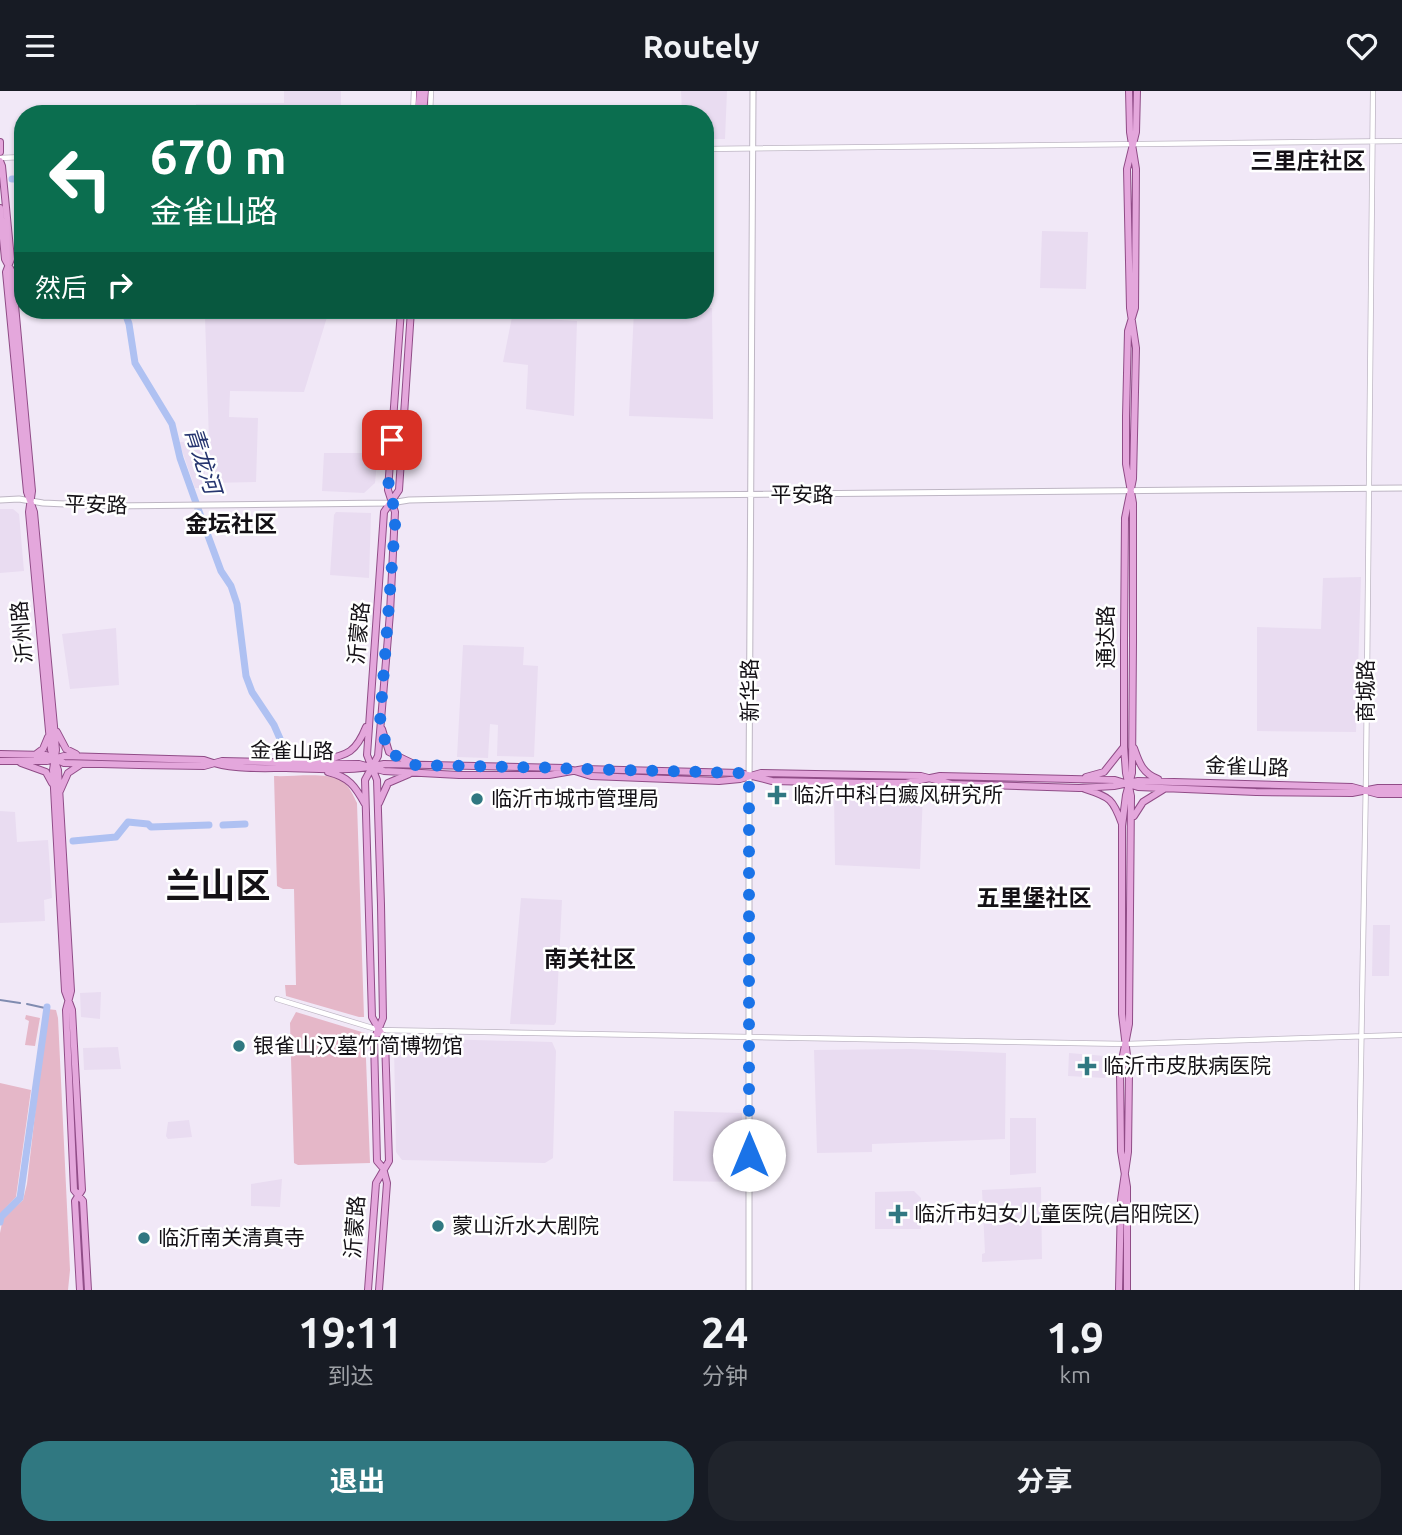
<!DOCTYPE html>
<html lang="zh">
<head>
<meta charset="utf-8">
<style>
	:root { --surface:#171b24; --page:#20242c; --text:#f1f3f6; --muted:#9ea1a6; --accent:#307881 }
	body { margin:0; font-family:Ubuntu,"Noto Sans SC",sans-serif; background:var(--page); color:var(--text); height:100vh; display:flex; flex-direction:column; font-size:26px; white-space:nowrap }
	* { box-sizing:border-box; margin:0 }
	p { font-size:23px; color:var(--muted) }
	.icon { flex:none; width:38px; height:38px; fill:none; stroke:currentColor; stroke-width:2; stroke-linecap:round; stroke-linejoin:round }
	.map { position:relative; height:1199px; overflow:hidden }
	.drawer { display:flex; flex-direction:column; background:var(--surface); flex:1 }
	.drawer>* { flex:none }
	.banner { position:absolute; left:14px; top:14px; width:700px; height:214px; border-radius:28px; box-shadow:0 2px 5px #0004; background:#0b6e4f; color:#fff; overflow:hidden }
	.pin { position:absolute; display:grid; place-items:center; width:60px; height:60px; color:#fff; margin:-30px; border-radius:14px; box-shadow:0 4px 10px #0006 }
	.me { position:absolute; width:77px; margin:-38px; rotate:0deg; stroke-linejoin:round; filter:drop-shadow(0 0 5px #0008) }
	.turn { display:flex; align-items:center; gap:24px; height:147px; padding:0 21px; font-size:32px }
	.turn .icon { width:91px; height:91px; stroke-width:2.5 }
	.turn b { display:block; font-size:49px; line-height:60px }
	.then { display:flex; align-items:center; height:66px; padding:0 21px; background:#0003; gap:14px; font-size:26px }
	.eta { display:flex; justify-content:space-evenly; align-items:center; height:119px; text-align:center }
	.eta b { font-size:42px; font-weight:700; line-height:49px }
	.primary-button { display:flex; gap:14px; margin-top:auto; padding:14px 21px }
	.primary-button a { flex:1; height:80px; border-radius:28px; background:var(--accent); color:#fff; font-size:28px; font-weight:700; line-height:80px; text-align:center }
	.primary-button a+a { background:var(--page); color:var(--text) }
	header { display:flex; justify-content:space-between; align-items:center; height:91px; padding:0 21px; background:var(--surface); font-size:32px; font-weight:700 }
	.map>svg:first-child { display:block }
	.built { fill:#e9dcf1 }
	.green { fill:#e5b7c8 }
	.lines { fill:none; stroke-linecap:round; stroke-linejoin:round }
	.stream { stroke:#808cb0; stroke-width:2 }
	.river { stroke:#afc1f2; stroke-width:7 }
	.tertiary-casing { stroke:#beb6c4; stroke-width:6 }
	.secondary-casing { stroke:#beb6c4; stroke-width:7 }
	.primary-casing { stroke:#904c87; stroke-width:8 }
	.tertiary { stroke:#fff; stroke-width:4.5 }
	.secondary { stroke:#fff; stroke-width:5 }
	.primary { stroke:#e4a7dc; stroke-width:6 }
	.route { stroke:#1a73e8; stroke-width:12; stroke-dasharray:0 21.6 }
	.poi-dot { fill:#307881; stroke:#fff; stroke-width:2.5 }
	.labels { text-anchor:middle; stroke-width:5; stroke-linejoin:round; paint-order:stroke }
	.street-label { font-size:21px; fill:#141116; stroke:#fff }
	.poi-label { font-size:21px; fill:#141116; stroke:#fff; text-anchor:start }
	.neighbourhood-label { font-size:23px; font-weight:bold; fill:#141116; stroke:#fff }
	.water-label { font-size:23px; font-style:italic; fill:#26356f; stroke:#fff }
	.town-label { font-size:35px; font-weight:bold; fill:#141116; stroke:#fff }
</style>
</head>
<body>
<header><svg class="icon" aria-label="menu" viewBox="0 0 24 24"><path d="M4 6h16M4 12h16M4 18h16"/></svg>Routely<svg class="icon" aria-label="heart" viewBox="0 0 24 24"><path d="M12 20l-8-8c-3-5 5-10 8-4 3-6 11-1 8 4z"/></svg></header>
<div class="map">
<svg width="1402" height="1199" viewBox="0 0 1402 1199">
	<rect width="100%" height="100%" fill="#f1e8f7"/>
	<path class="built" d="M284 0H341V14L406 18 405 23H196V13L284 12Z
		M681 0H727L725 48H705V23H682Z
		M1042 140 1088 141 1086 198 1040 197Z
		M705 217H712L713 328 629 325 634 219H705Z
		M254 219H300V222L328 223 304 301 230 300 229 326 258 327 256 391 209 392 208 357H204L205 397H195L179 351 209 350 205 226 252 228Z
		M512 226 577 230 574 325 526 318 528 274 503 271Z
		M372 340 380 341 375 392 364 402 322 400 324 362H369Z
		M0 418H13L19 423 24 480 0 482Z
		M336 421 371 422 369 487 330 484 334 424Z
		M1361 486 1356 641 1257 640V536L1321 538 1323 487Z
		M116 537 119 594 70 598 62 543Z
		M463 554 524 556 523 574 538 575 534 666 497 665 498 634 490 633 488 667 457 666Z
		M834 701 923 702 920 778 835 774Z
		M0 720 15 721 17 751 48 749 52 807 44 809 45 830 0 832Z
		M521 807 562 809 556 931 554 934 510 933Z
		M1373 834H1390L1389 885H1372Z
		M101 901 100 928 81 926 80 902Z
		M402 947 552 951 556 960 553 1067 545 1072 402 1069 396 1061 394 955Z
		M118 956 121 978 84 979 83 957Z
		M911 958 1006 962 1005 1048 872 1053V1061L817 1062 814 959Z
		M1069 962 1105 965V987L1068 985Z
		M674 1020 742 1022V1091L673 1090Z
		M1010 1027H1036V1082L1010 1084Z
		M189 1029 192 1046 168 1048 166 1045 168 1031Z
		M282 1088 280 1116 251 1115V1093Z
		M1041 1096 1042 1168 982 1171V1163L985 1162 982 1099Z
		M914 1100 921 1107V1138H875V1101Z"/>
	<path class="green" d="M274 685C292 686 326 681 341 689 349 694 353 704 357 712L364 926H359L286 905 285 894H296L294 798H283L277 795Z
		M47 918 56 919 58 927 70 1179 68 1199H0V1142L3 1127 23 1109 27 1093Z
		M296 921 365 942 370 1072 298 1074 294 1072 290 932Z
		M26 924 40 927 35 955 25 954 29 930 25 928Z
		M0 992 31 999 16 1106 0 1123Z"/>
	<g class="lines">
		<path class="stream" d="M0 909 20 912
			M27 913 45 917"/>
		<path class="river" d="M12 88H23
			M124 219 129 233 135 272 172 333 180 367 200 423 221 480 231 495 237 513 246 585 252 601 274 634 281 650
			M223 734 245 733
			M73 750 116 746 128 731 148 733 151 736 209 734
			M0 1131 1 1126 20 1107 47 916"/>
		<g class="tertiary-casing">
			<path id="tertiary" d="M413 23 414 0
				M430 23 431 0
				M705 58 1402 50
				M0 67 23 66
				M277 908 379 939 1126 953 1402 944
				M1357 1199 1366 685 1373 0"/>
		</g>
		<g class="secondary-casing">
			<path id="secondary" d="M0 409 19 408 43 412 110 415 391 412 409 409 580 405 1402 397
				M749 1199V697L753 0"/>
		</g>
		<g class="primary-casing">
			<path id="primary" d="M418 23 420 0
				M423 23 425 0
				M0 51V61
				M0 70 2 75 11 168 6 181 27 401 34 421 54 635 56 659 53 679 65 900 72 919 82 1099 75 1110 80 1199
				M0 117 5 168 12 181 32 400 29 421 49 640 51 659 58 679 71 900 66 919 74 1099 83 1110 88 1199
				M382 638 389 661 414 673
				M57 641 66 658 76 663
				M1134 657C1139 671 1142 682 1158 688
				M0 663 46 664 64 672 139 674 204 675 222 670 359 673 384 680 459 684H549L584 678 740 682 772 690 862 692H906L940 685 1115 689 1138 696 1256 701 1352 702 1378 697H1402
				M35 664 43 658 48 646
				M323 669C348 664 356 661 366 636
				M0 670H47L64 665 204 669C231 679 258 677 286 677 319 678 352 681 384 673L565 677 591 685 719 690 740 688 761 682 921 685 951 693 1079 697 1114 695 1138 690 1352 696 1378 703H1402
				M21 672 46 681 52 692
				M328 681C349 686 355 695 365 713
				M1086 686 1104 681 1123 657
				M1085 698C1110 706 1113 708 1122 733
				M60 700 68 682 80 674
				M379 712 388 692 409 683
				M1134 725 1143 711 1164 698
				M368 1199 376 1092 389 1070 385 949 372 926 365 689 378 665 390 522 395 421 388 399 401 219
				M379 1199 387 1092 383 1077 377 1070 374 949 383 927 381 814 377 689 367 664 384 421 399 399 411 219
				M1119 1199 1121 1109 1128 1061 1129 981 1122 923V735L1126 704 1132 682 1133 551V412L1126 373V325L1128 240 1135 217 1136 78 1130 41 1129 0
				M1127 1199V1096L1121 1060 1120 980 1129 933 1131 705 1126 682 1124 656V551L1125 427 1133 388 1136 257 1130 217 1127 78 1136 41 1137 0"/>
		</g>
		<use href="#tertiary" class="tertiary"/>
		<use href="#secondary" class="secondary"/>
		<use href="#primary" class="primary"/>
	</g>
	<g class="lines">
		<path class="route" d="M392 349 388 399 396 421 380 631 388 661 415 674 565 677 573 680 584 678 740 682 749 685V1064"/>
	</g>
	<g class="poi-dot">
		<path d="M773.5 693.5h7v7h7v7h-7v7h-7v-7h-7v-7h7z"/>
		<circle cx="477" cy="708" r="7"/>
		<circle cx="239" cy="955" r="7"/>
		<path d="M1083.5 964.5h7v7h7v7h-7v7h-7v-7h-7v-7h7z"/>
		<path d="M894.5 1112.5h7v7h7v7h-7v7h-7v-7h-7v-7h7z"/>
		<circle cx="438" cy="1135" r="7"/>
		<circle cx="144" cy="1147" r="7"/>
	</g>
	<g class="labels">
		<g class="street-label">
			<text x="802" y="411">平安路</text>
			<text transform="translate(96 414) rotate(2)" y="7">平安路</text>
			<text transform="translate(22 541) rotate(-95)" y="7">沂州路</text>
			<text transform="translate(359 542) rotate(-85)" y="7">沂蒙路</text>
			<text transform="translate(1106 546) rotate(-90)" y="7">通达路</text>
			<text transform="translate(750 599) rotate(-90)" y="7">新华路</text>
			<text transform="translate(1366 600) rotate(-90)" y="7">商城路</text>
			<text transform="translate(292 660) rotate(1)" y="7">金雀山路</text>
			<text transform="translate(1247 676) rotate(2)" y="7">金雀山路</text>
			<text transform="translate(355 1136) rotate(-86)" y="7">沂蒙路</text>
		</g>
		<g class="poi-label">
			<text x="793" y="711">临沂中科白癜风研究所</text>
			<text x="491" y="715">临沂市城市管理局</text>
			<text x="253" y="962">银雀山汉墓竹简博物馆</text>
			<text x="1103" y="982">临沂市皮肤病医院</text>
			<text x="914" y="1130">临沂市妇女儿童医院(启阳院区)</text>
			<text x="452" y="1142">蒙山沂水大剧院</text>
			<text x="158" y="1154">临沂南关清真寺</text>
		</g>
		<g class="neighbourhood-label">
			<text x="1308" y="78">三里庄社区</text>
			<text x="231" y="441">金坛社区</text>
			<text x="1034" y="815">五里堡社区</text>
			<text x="590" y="876">南关社区</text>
		</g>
		<g class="water-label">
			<text transform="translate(203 369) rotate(72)" y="8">青龙河</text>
		</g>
		<g class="town-label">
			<text x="218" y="807">兰山区</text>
		</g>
	</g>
</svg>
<div class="pin" style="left:392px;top:349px;background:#d93025"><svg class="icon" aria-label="arrive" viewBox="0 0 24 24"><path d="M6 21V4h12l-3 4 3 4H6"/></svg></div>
<svg class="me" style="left:749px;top:1064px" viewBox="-20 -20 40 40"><circle r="19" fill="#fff"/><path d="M0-13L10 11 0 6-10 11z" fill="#1a73e8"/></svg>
<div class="banner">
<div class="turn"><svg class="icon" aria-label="left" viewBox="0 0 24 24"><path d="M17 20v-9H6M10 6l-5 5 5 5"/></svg><div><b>670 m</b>金雀山路</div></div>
<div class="then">然后<svg class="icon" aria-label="right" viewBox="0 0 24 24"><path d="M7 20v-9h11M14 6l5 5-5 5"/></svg></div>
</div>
</div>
<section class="drawer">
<div class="eta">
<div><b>19:11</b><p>到达</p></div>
<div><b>24</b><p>分钟</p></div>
<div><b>1.9</b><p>km</p></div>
</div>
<div class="primary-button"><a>退出</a><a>分享</a></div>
</section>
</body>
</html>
